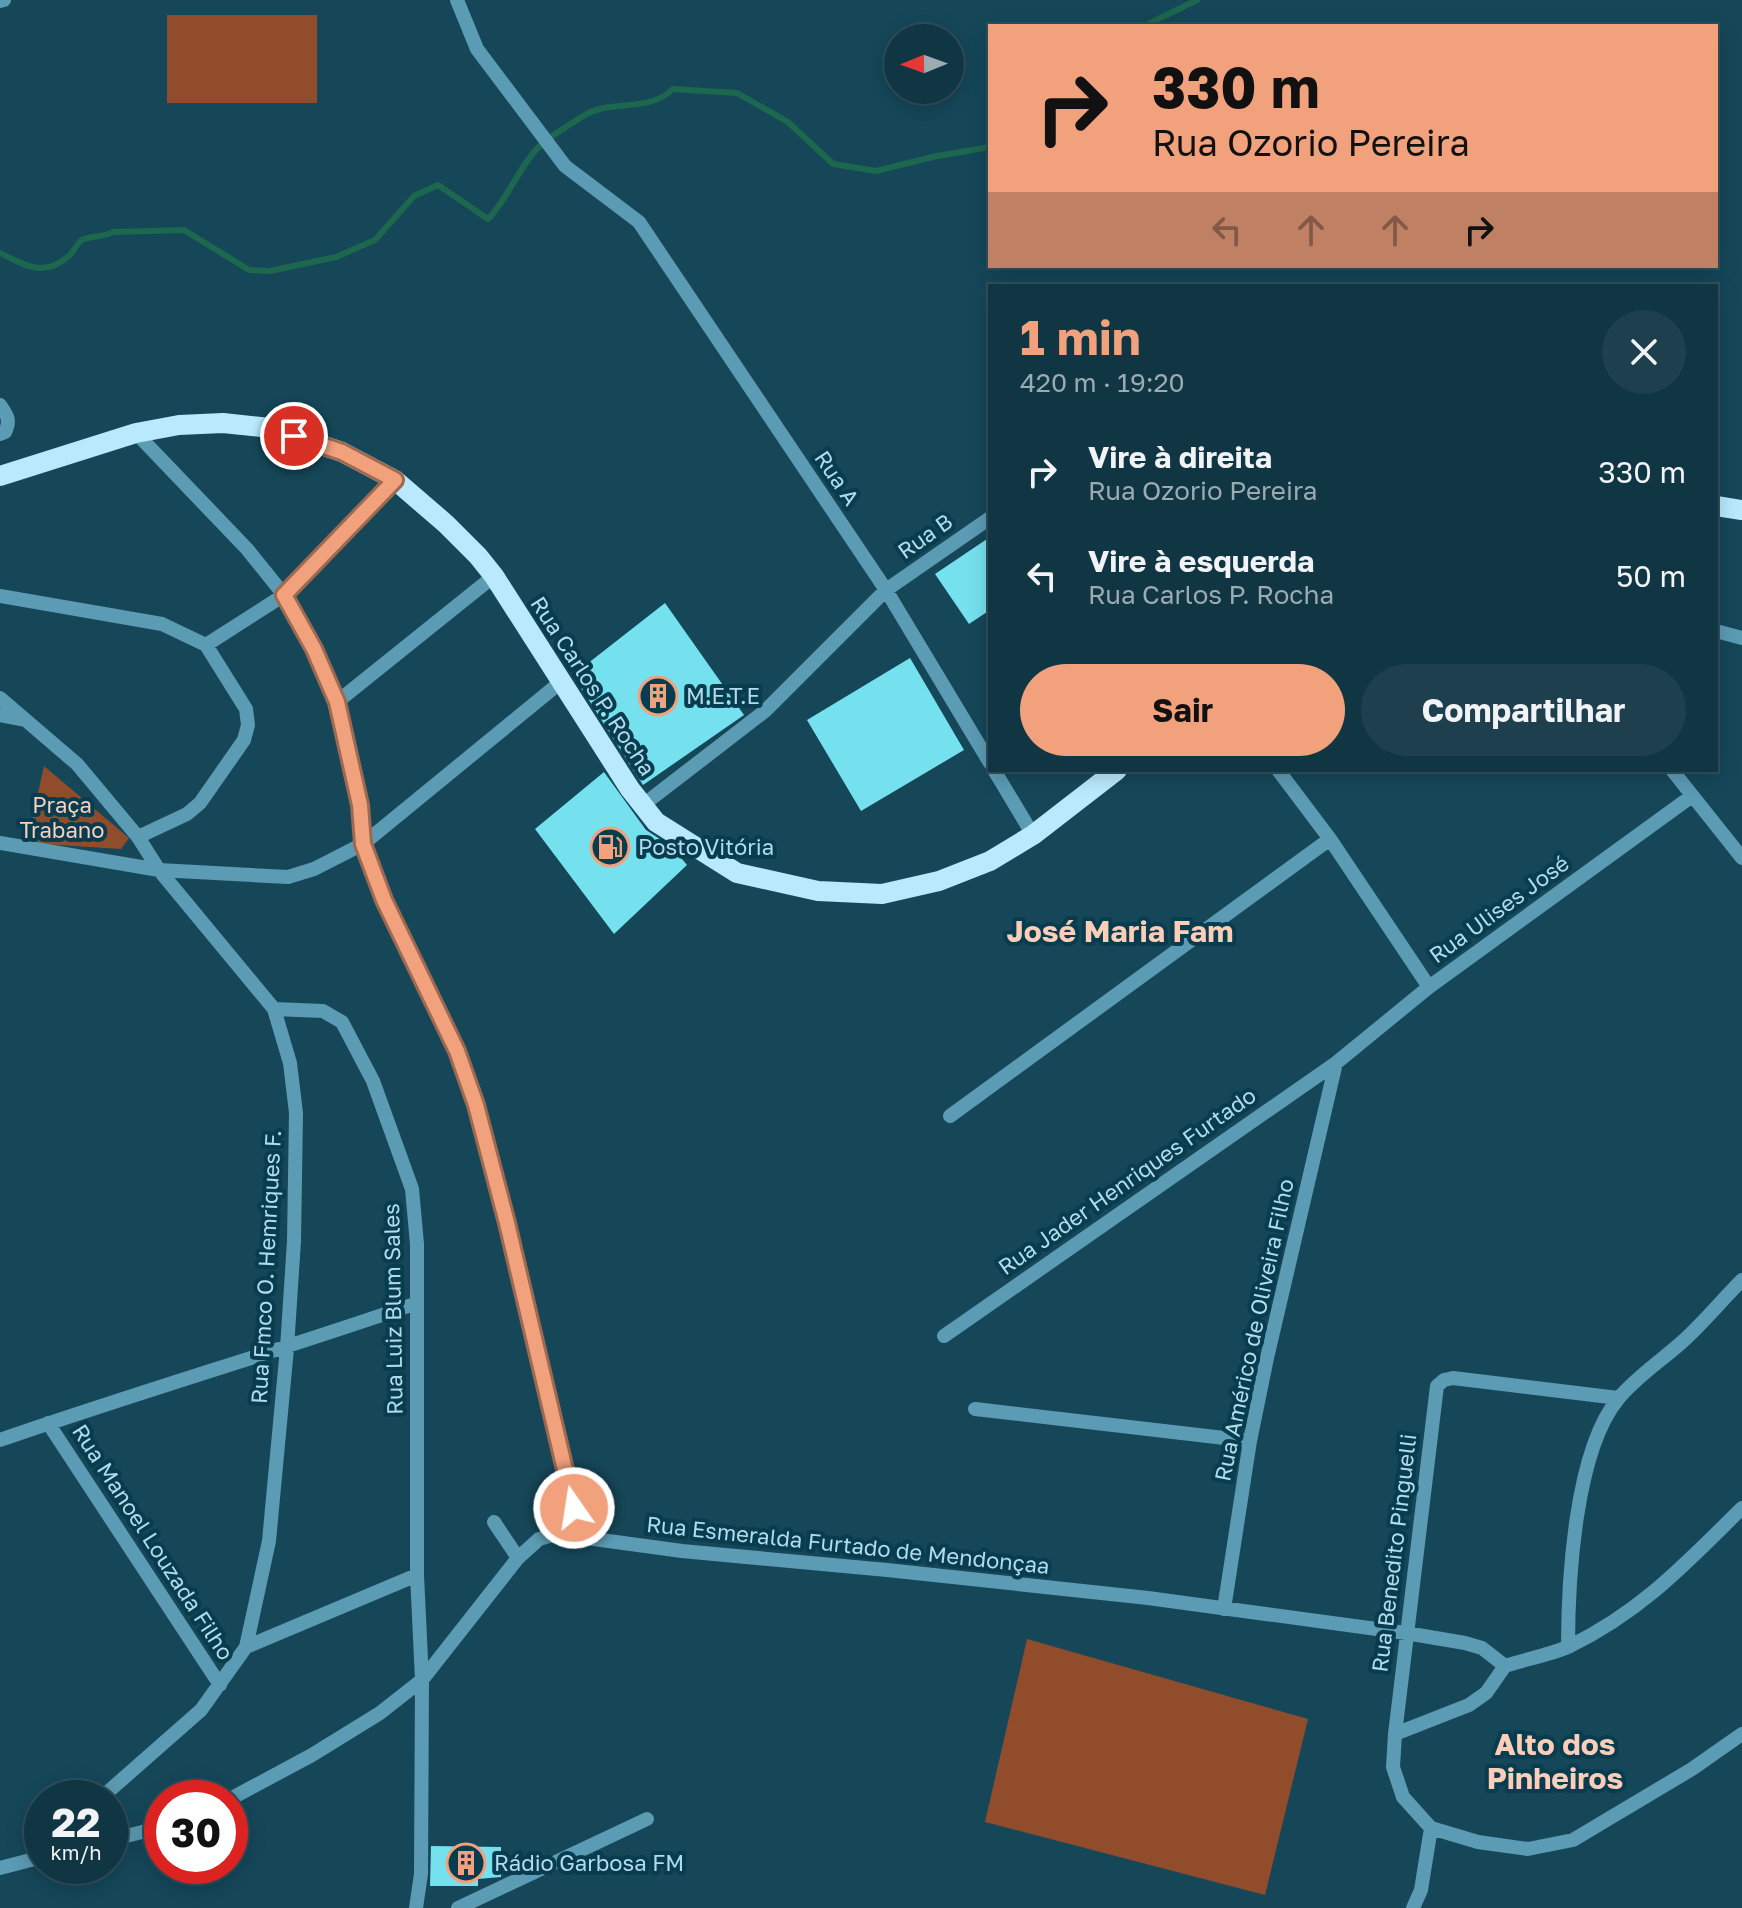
<!DOCTYPE html>
<html lang="pt">
<head>
<meta charset="utf-8">
<style>
	:root { --surface:#103543; --page:#1e404e; --text:#f1f3f6; --muted:#9cabb2; --line:#30505c; --accent:#f1a17c }
	body { margin:0; font-family:"Golos Text",sans-serif; background:var(--page); color:var(--text); height:100vh; display:flex; flex-direction:column; font-size:30px; white-space:nowrap }
	* { box-sizing:border-box; margin:0 }
	p { font-size:26px; color:var(--muted) }
	.icon { flex:none; width:44px; height:44px; fill:none; stroke:currentColor; stroke-width:2; stroke-linecap:round; stroke-linejoin:round }
	.map { position:relative; flex:1; overflow:hidden }
	.details { position:absolute; left:988px; top:284px; width:730px; height:488px; display:flex; flex-direction:column; background:var(--surface); border-radius:0px; box-shadow:0 4px 20px #0003,0 0 0 2px var(--line) }
	.details>* { flex:none }
	.hud { position:absolute; left:988px; top:24px; width:730px; height:244px; border-radius:0px; box-shadow:0 4px 20px #0003,0 0 0 2px var(--line); background:#f1a17c; color:#111; overflow:hidden }
	.needle { width:52px; rotate:269deg }
	.controls { position:absolute; left:884px; top:24px; display:grid; gap:16px }
	.controls a { display:grid; place-items:center; width:80px; height:80px; border-radius:50%; background:var(--surface); box-shadow:0 4px 20px #0003,0 0 0 2px var(--line); font-size:40px }
	.speed { position:absolute; left:24px; top:1780px; display:flex; gap:16px; font-size:40px; font-weight:700; text-align:center }
	.speed>* { display:grid; place-content:center; width:104px; height:104px; border-radius:50%; background:var(--surface); box-shadow:0 4px 20px #0003,0 0 0 2px var(--line); line-height:1 }
	.speed small { font-size:20px; font-weight:400 }
	.speed .limit { border:12px solid #d22; background:#fff; color:#111 }
	.pin { position:absolute; display:grid; place-items:center; width:68px; height:68px; color:#fff; margin:-34px; border:4px solid #fff; border-radius:50%; box-shadow:0 2px 8px #0007 }
	.me { position:absolute; width:88px; margin:-44px; rotate:347deg; stroke-linejoin:round; filter:drop-shadow(0 0 6px #0008) }
	.turn { display:flex; align-items:center; gap:28px; height:168px; padding:0 32px; font-size:36px }
	.turn .icon { width:104px; height:104px; stroke-width:2.5 }
	.turn b { display:block; font-size:56px; line-height:68px }
	.lanes { display:flex; align-items:center; height:76px; padding:0 32px; background:#0003; justify-content:center; gap:40px; direction:ltr }
	.lanes .off { opacity:.35 }
	.round { display:grid; place-items:center; flex:none; width:84px; height:84px; border-radius:42px; background:var(--page) }
	.headline { display:flex; align-items:center; justify-content:space-between; height:136px; padding:0 32px }
	h1 { font-size:48px; font-weight:700; line-height:60px; color:var(--accent) }
	.action { display:flex; gap:16px; margin-top:auto; padding:16px 32px }
	.action a { flex:1; height:92px; border-radius:48px; background:var(--accent); color:#111; font-size:32px; font-weight:700; line-height:92px; text-align:center }
	.action a+a { background:var(--page); color:var(--text) }
	ul { padding:0; list-style:none }
	li { display:flex; align-items:center; gap:24px; height:104px; padding:0 32px }
	li div { flex:1 }
	li b { display:block; font-size:30px }
	li em { font-style:normal }
	.map>svg:first-child { display:block }
	.green { fill:#914d2b }
	.lines { fill:none; stroke-linecap:round; stroke-linejoin:round }
	.stream { stroke:#1c674e; stroke-width:6 }
	.building { fill:#76e1ee }
	.minor { stroke:#5c9bb4; stroke-width:14 }
	.major { stroke:#b9e9fd; stroke-width:20 }
	.route-casing { stroke:#9d6951; stroke-width:20 }
	.route { stroke:#f1a17c; stroke-width:14 }
	.labels { text-anchor:middle; stroke-width:8; stroke-linejoin:round; paint-order:stroke }
	.street-label { font-size:22px; fill:#b2dcee; stroke:#073d4e }
	.poi-label { font-size:22px; fill:#b2dcee; stroke:#073d4e; text-anchor:start }
	.park-label { font-size:22px; fill:#fad0bd; stroke:#073d4e }
	.district-label { font-size:30px; font-weight:bold; fill:#fcceb9; stroke:#073d4e }
</style>
</head>
<body>
<div class="map">
<svg width="1742" height="1908" viewBox="0 0 1742 1908">
	<rect width="100%" height="100%" fill="#154759"/>
	<path class="green" d="M167 15H317V103H167Z
		M44 766 129 838 121 849 27 843Z
		M1027 1639 1308 1719 1265 1895 985 1822Z"/>
	<g class="lines">
		<path class="stream" d="M1144 26 1197 0
			M0 253C26 266 45 278 70 255 74 251 77 243 82 240 91 236 104 237 113 232L184 230 249 270 270 271 336 257 375 240 414 196 438 185 488 219C507 199 516 174 534 152 546 138 569 125 585 115 612 99 649 113 673 89L737 93 788 122 833 164 876 171 937 156 990 147"/>
	</g>
	<path class="building" d="M990 537V610L969 624 935 574Z
		M665 603 744 715 643 785 573 675Z
		M910 658 964 750 861 811 807 720Z
		M604 772 646 830 672 847 687 865 614 934 535 829Z
		M431 1846 501 1847V1877L478 1879V1886H430Z"/>
	<g class="lines">
		<path class="minor" d="M457 0 477 49 565 166 639 222 886 590 990 763
			M0 1 4 0
			M0 405C7 415 11 420 5 432L0 434
			M136 433 247 549 284 595 314 649 337 702 360 805 363 844 384 900 457 1051 476 1105 507 1223 581 1537
			M0 596 162 624 206 645 284 595 395 480
			M1716 631 1742 638
			M0 698 77 764 138 837 159 870 274 1009 290 1063 296 1113 294 1241 287 1348 269 1541 246 1647 201 1710 101 1798
			M337 702 494 576
			M0 715 25 720
			M994 770 1033 835
			M1278 770 1330 839 1429 987
			M1672 770 1742 858
			M643 805 765 711 886 590 990 518
			M138 837 187 814 200 803 244 740 248 725 246 709 206 645
			M0 843 159 870 288 877 314 869 363 844 562 681
			M274 1009 323 1011 342 1022 373 1081 412 1189 417 1244V1575L422 1680 421 1874 416 1908
			M950 1116 1330 839
			M944 1336 1336 1063 1429 987 1692 796
			M1618 1398 1453 1378 1444 1380 1437 1386 1395 1734 1393 1767 1403 1797 1431 1828 1478 1842 1528 1849 1573 1840 1692 1769 1742 1734
			M975 1409 1250 1441
			M48 1423 220 1685
			M0 1440C138 1392 279 1351 417 1303
			M494 1522 518 1558
			M1224 1609 1250 1441 1267 1358 1336 1063
			M246 1647 417 1575
			M1568 1647C1568 1580 1575 1451 1618 1399 1636 1377 1662 1360 1682 1342 1703 1323 1722 1300 1742 1280
			M1505 1666C1526 1659 1550 1655 1570 1646 1642 1611 1686 1563 1742 1508
			M1395 1734 1469 1705 1486 1693 1505 1666
			M230 1799 312 1755 380 1713 422 1680 518 1558 539 1539 557 1534 682 1551 887 1570 1148 1598 1406 1633 1465 1643 1482 1648 1505 1666
			M110 1840 162 1827
			M0 1868 42 1857
			M458 1908 647 1819
			M1413 1908 1421 1890 1431 1828"/>
		<path class="major" d="M0 476 136 433 179 425 223 423 271 428 342 452 395 480 446 524 478 556 494 576 630 789 656 822 737 873 818 891 882 894 939 881 990 861 1033 835 1117 770
			M1716 506 1742 510"/>
	</g>
	<g class="lines">
		<g class="route-casing">
			<path id="route" d="M294 436 342 452 395 480 284 595 314 649 337 702 360 805 363 844 384 900 457 1051 476 1105 507 1223 574 1508"/>
		</g>
		<use href="#route" class="route"/>
	</g>
	<defs>
		<g id="building-ring" transform="scale(2)"><circle r="9.5" fill="#073d4e" stroke="#f1a17c" stroke-width="1.5"/><path d="M-4-6H4V6H1V3H-1V6H-4ZM-2.5-4.3h1.7v1.8h-1.7ZM.8-4.3h1.7v1.8H.8ZM-2.5-1h1.7V.8h-1.7ZM.8-1h1.7V.8H.8Z" fill="#f1a17c"/></g>
		<g id="fuel-ring" transform="scale(2)"><circle r="9.5" fill="#073d4e" stroke="#f1a17c" stroke-width="1.5"/><path d="M-5.5-6h7V0h2V4h1.3V-2.5L3-4.5l.8-.8L6-3V5H2.5V1h-1V6h-7ZM-4.2-4.7v3.2H.2V-4.7Z" fill="#f1a17c"/></g>
	</defs>
	<g fill-rule="evenodd">
		<use href="#building-ring" x="658" y="696"/>
		<use href="#fuel-ring" x="610" y="847"/>
		<use href="#building-ring" x="466" y="1863"/>
	</g>
	<g class="labels">
		<g class="street-label">
			<text transform="translate(837 478) rotate(56)" y="8">Rua A</text>
			<text transform="translate(925 536) rotate(-35)" y="8">Rua B</text>
			<text transform="translate(593 686) rotate(57)" y="8">Rua Carlos P. Rocha</text>
			<text transform="translate(1499 909) rotate(-36)" y="8">Rua Ulises José</text>
			<text transform="translate(1127 1181) rotate(-35)" y="8">Rua Jader Henriques Furtado</text>
			<text transform="translate(266 1267) rotate(-87)" y="8">Rua Fmco O. Hemriques F.</text>
			<text transform="translate(393 1309) rotate(-91)" y="8">Rua Luiz Blum Sales</text>
			<text transform="translate(1254 1330) rotate(-78)" y="8">Rua Américo de Oliveira Filho</text>
			<text transform="translate(153 1542) rotate(57)" y="8">Rua Manoel Louzada Filho</text>
			<text transform="translate(848 1545) rotate(6)" y="8">Rua Esmeralda Furtado de Mendonçaa</text>
			<text transform="translate(1394 1553) rotate(-83)" y="8">Rua Benedito Pinguelli</text>
		</g>
		<g class="poi-label">
			<text x="686" y="704">M.E.T.E</text>
			<text x="638" y="855">Posto Vitória</text>
			<text x="494" y="1871">Rádio Garbosa FM</text>
		</g>
		<g class="park-label">
			<text x="62" y="813">Praça<tspan x="62" dy="25">Trabano</tspan></text>
		</g>
		<g class="district-label">
			<text x="1120" y="942">José Maria Fam</text>
			<text x="1555" y="1755">Alto dos<tspan x="1555" dy="34">Pinheiros</tspan></text>
		</g>
	</g>
</svg>
<div class="controls">
<a><svg class="needle" viewBox="-14 -14 28 28"><path d="M0-13l5 13h-10z" fill="#e53935"/><path d="M0 13l5-13h-10z" fill="#9cabb2"/></svg></a>
</div>
<div class="speed"><div>22<small>km/h</small></div><div class="limit">30</div></div>
<div class="pin" style="left:294px;top:436px;background:#d93025"><svg class="icon" aria-label="arrive" viewBox="0 0 24 24"><path d="M6 21V4h12l-3 4 3 4H6"/></svg></div>
<svg class="me" style="left:574px;top:1508px" viewBox="-20 -20 40 40"><circle r="17" fill="#f1a17c" stroke="#fff" stroke-width="3"/><path d="M0-11L8 9 0 5-8 9z" fill="#fff"/></svg>
<div class="hud">
<div class="turn"><svg class="icon" aria-label="right" viewBox="0 0 24 24"><path d="M7 20v-9h11M14 6l5 5-5 5"/></svg><div><b>330 m</b>Rua Ozorio Pereira</div></div>
<div class="lanes"><svg class="icon off" aria-label="left" viewBox="0 0 24 24"><path d="M17 20v-9H6M10 6l-5 5 5 5"/></svg><svg class="icon off" aria-label="ahead" viewBox="0 0 24 24"><path d="M12 20V5M6 11l6-6 6 6"/></svg><svg class="icon off" aria-label="ahead" viewBox="0 0 24 24"><path d="M12 20V5M6 11l6-6 6 6"/></svg><svg class="icon" aria-label="right" viewBox="0 0 24 24"><path d="M7 20v-9h11M14 6l5 5-5 5"/></svg></div>
</div>
<section class="details">
<div class="headline"><div><h1>1 min</h1><p>420 m · 19:20</p></div><a class="round"><svg class="icon" aria-label="close" viewBox="0 0 24 24"><path d="M6 6l12 12M18 6L6 18"/></svg></a></div>
<ul>
<li><svg class="icon" aria-label="right" viewBox="0 0 24 24"><path d="M7 20v-9h11M14 6l5 5-5 5"/></svg><div><b>Vire à direita</b><p>Rua Ozorio Pereira</p></div><em>330 m</em></li>
<li><svg class="icon" aria-label="left" viewBox="0 0 24 24"><path d="M17 20v-9H6M10 6l-5 5 5 5"/></svg><div><b>Vire à esquerda</b><p>Rua Carlos P. Rocha</p></div><em>50 m</em></li>
</ul>
<div class="action"><a>Sair</a><a>Compartilhar</a></div>
</section>
</div>
</body>
</html>
